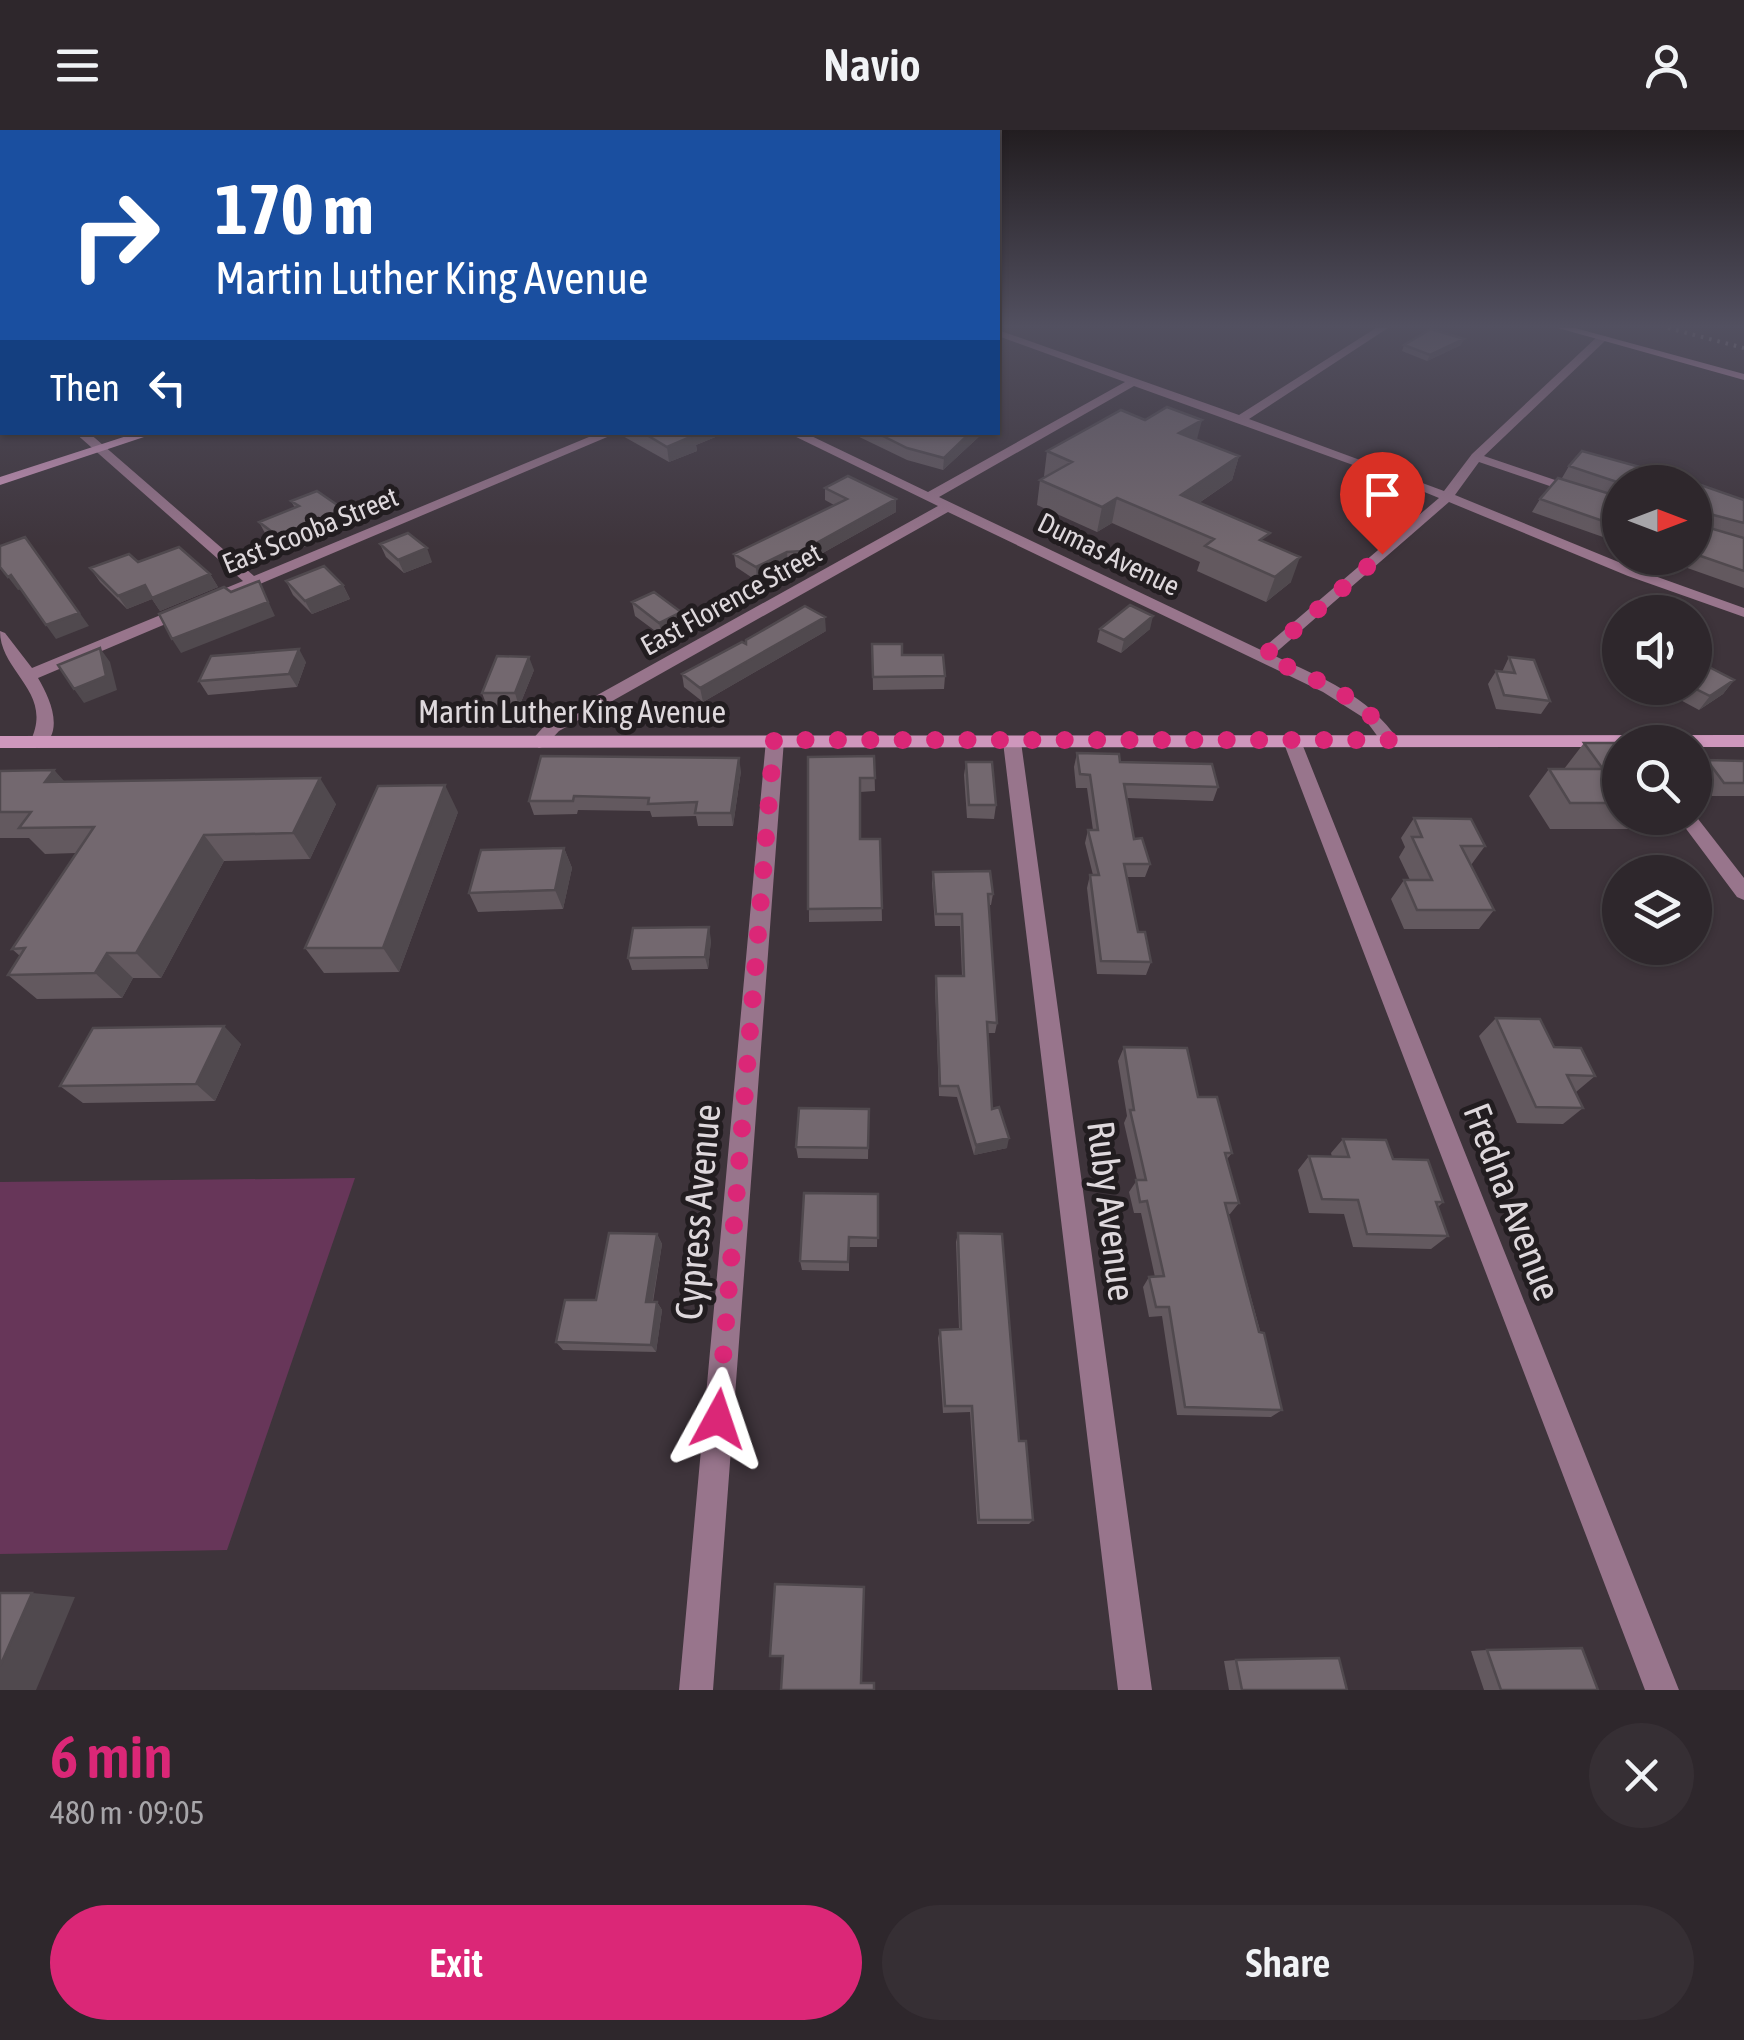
<!DOCTYPE html>
<html lang="en">
<head>
<meta charset="utf-8">
<style>
	:root { --surface:#2e272c; --page:#362f34; --text:#f1f3f6; --muted:#a7a5a9; --line:#494448; --accent:#db2777 }
	body { margin:0; font-family:"Asap Condensed",sans-serif; background:var(--page); color:var(--text); height:100vh; display:flex; flex-direction:column; font-size:38px; white-space:nowrap }
	* { box-sizing:border-box; margin:0 }
	p { font-size:32px; color:var(--muted) }
	.icon { flex:none; width:55px; height:55px; fill:none; stroke:currentColor; stroke-width:2; stroke-linecap:round; stroke-linejoin:round }
	.map { position:relative; height:1560px; overflow:hidden }
	.sheet { display:flex; flex-direction:column; background:var(--surface); flex:1 }
	.sheet>* { flex:none }
	.banner { position:absolute; left:0px; top:0px; width:1000px; height:305px; box-shadow:0 2px 8px #0004,0 0 0 2px var(--line); background:#1a4fa0; color:#fff; overflow:hidden }
	.needle { width:65px; rotate:90deg }
	.controls { position:absolute; left:1602px; top:335px; display:grid; gap:20px }
	.controls a { display:grid; place-items:center; width:110px; height:110px; border-radius:50%; background:var(--surface); box-shadow:0 2px 8px #0004,0 0 0 2px var(--line); font-size:50px }
	.pin { position:absolute; display:grid; place-items:center; width:85px; height:85px; color:#fff; margin:-102px -42px; border-radius:50% 50% 50% 0; rotate:-45deg; box-shadow:0 0 10px #0007 }
	.pin .icon { rotate:45deg }
	.me { position:absolute; width:110px; margin:-55px; rotate:5deg; stroke-linejoin:round; filter:drop-shadow(0 0 8px #0008) }
	.turn { display:flex; align-items:center; gap:35px; height:210px; padding:0 50px; font-size:45px }
	.turn .icon { width:130px; height:130px; stroke-width:2.5 }
	.turn b { display:block; font-size:70px; line-height:85px }
	.then { display:flex; align-items:center; height:95px; padding:0 50px; background:#0003; gap:20px; font-size:38px }
	.round { display:grid; place-items:center; flex:none; width:105px; height:105px; border-radius:52px; background:var(--page) }
	.headline { display:flex; align-items:center; justify-content:space-between; height:170px; padding:0 50px }
	h1 { font-size:60px; font-weight:600; line-height:75px; color:var(--accent) }
	.cta { display:flex; gap:20px; margin-top:auto; padding:20px 50px }
	.cta a { flex:1; height:115px; border-radius:60px; background:var(--accent); color:#fff; font-size:40px; font-weight:600; line-height:115px; text-align:center }
	.cta a+a { background:var(--page); color:var(--text) }
	header { display:flex; justify-content:space-between; align-items:center; height:130px; padding:0 50px; background:var(--surface); font-size:45px; font-weight:600 }
	.map>svg:first-child { display:block }
	.green { fill:#673659 }
	.lines { fill:none; stroke-linecap:round; stroke-linejoin:round }
	.street { fill:#98758c; fill-rule:evenodd }
	.secondary { fill:#ce97bc; fill-rule:evenodd }
	.rail { stroke:#a79fa4; stroke-width:4; stroke-dasharray:2.5 6; stroke-linecap:butt }
	.wall { fill:#63595f }
	.shaded-wall { fill:#50494e }
	.building { fill:#73686f; stroke:#50494e; stroke-width:2.5 }
	.route { stroke:#db2777; stroke-width:18; stroke-dasharray:0 32.4 }
	.labels { text-anchor:middle; stroke-width:10; stroke-linejoin:round; paint-order:stroke }
	.far-street-label { font-size:28px; fill:#ded8dc; stroke:#221d20 }
	.street-label { font-size:32px; fill:#ded8dc; stroke:#221d20 }
	.near-street-label { font-size:38px; fill:#ded8dc; stroke:#221d20 }
</style>
</head>
<body>
<header><svg class="icon" aria-label="menu" viewBox="0 0 24 24"><path d="M4 6h16M4 12h16M4 18h16"/></svg>Navio<svg class="icon" aria-label="person" viewBox="0 0 24 24"><circle cx="12" cy="8" r="4"/><path d="M4 21q1-7 8-7t8 7"/></svg></header>
<div class="map">
<svg width="1744" height="1560" viewBox="0 0 1744 1560">
	<rect width="100%" height="100%" fill="#3e343b"/>
	<path class="green" d="M355 1048 227 1420 0 1424V1052Z"/>
	<g class="lines">
		<path class="street" d="M1376 198H1388L1249 289 1444 361 1472 324 1598 206H1606V210L1484 326 1620 372V380L1479 332 1455 365 1638 440 1744 478V487L1628 446 1449 372 1273 525C1323 549 1367 564 1399 611L1390 617 1384 615 1364 588 1323 562 948 382 559 601 545 616 539 618 530 612 547 593 938 376 786 302H803L928 362 1125 252 998 206V200L1239 285ZM1134 256 1400 352 1439 368 1261 520 939 367Z
			M0 222H2V230H0Z
			M74 302H88L254 446 601 302H619L38 548C50 568 66 604 39 618L30 612C55 562 0 543 0 501L5 503 32 538 243 451Z
			M775 604 784 610 713 1560H679L766 610Z
			M1292 605 1301 611 1679 1560H1645L1283 611Z
			M1012 606 1021 612 1152 1560H1118L1003 612Z
			M1695 685 1744 748V770L1737 767 1678 688Z"/>
		<path class="secondary" d="M1558 198H1575L1744 244V250Z
			M139 302H159L0 355V347Z
			M1744 605V617H1695V612H1620V617L0 618V606Z"/>
		<path class="rail" d="M1668 198 1744 218"/>
	</g>
	<path class="wall" d="M1404 215H1461L1427 231 1402 221Z
		M621 302H725V303L696 315 697 321 669 332 621 305Z
		M849 302H984L943 340 907 330Z
		M1196 310 1239 326 1232 350 1199 373 1267 413 1291 452 1266 472 1197 441 1200 432 1112 393 1097 402 1037 375 1040 350 1046 347 1044 346 1047 321Z
		M1569 336 1620 352V413L1532 382 1540 369 1562 348Z
		M1695 353 1744 370V458L1659 428H1695Z
		M825 358 896 382 803 434 788 435 757 451 736 437 734 424 834 375 825 370Z
		M291 371 354 396 290 423 266 405 259 392 295 378Z
		M380 414 432 432 404 443 386 427Z
		M138 432 210 444 218 457 160 481 152 469 127 479 100 452 90 438Z
		M286 451 343 455 350 469 312 484 293 465Z
		M632 472 681 482 683 496 662 506 635 486Z
		M1100 499H1150L1121 523 1097 512Z
		M826 501 703 572 684 557 682 544 746 514Z
		M872 514 902 525 945 546 944 559 873 560Z
		M1509 527 1550 571 1541 584 1496 579 1488 554 1496 541 1502 542Z
		M306 532 297 557 208 565 199 551Z
		M534 540 519 577 487 576 482 563Z
		M1734 550 1723 564 1699 580 1673 566 1680 558H1695Z
		M1584 613H1620V688H1676L1666 699H1550L1529 666 1549 639H1564Z
		M1077 623 1120 632 1218 657 1213 671 1127 668 1134 709 1150 734 1145 747H1127L1138 802 1151 832 1146 845 1097 844 1087 758 1090 745H1093L1085 713 1088 700H1093L1087 658H1076L1074 637Z
		M874 626 875 661 860 662 861 709H880L882 791 809 792 808 627Z
		M1707 630 1744 631V666H1712L1695 644Z
		M966 632 996 675 994 689 967 688 964 645Z
		M54 640 64 652 336 674 310 729 224 731 161 848H133L122 868 37 869 8 845 20 826 12 819 76 723 45 724 29 708H0V641Z
		M741 641 733 696H698L696 686 652 687 650 681 578 680 577 684 534 685 529 671Z
		M458 682 399 842 324 843 305 818Z
		M1414 688 1485 716 1471 735 1494 780 1479 799H1404L1391 769 1404 750H1410L1399 727 1405 717 1401 708Z
		M564 718 572 738 563 779 478 782 469 763Z
		M933 742 993 764 991 775H988L997 893 995 903H987L992 979 1007 1018 974 1025 957 967 939 966 935 857 936 846H962L960 796H935L932 753Z
		M711 810 708 839 632 840 628 828Z
		M1496 888 1554 917 1595 946 1576 962 1583 978 1563 994 1517 993 1479 906Z
		M241 914 215 971 83 973 60 956Z
		M1124 917 1198 967 1232 1023 1227 1029 1239 1073 1230 1084H1228L1282 1280 1271 1287 1177 1285 1162 1186 1149 1187 1143 1157 1149 1147H1155L1141 1083H1134L1129 1062 1137 1050 1124 993 1127 986 1118 931Z
		M869 979 868 1029 798 1028 796 1017Z
		M1343 1009 1393 1029 1443 1072 1438 1077 1448 1106 1431 1119 1353 1117 1344 1084 1309 1083 1298 1040 1309 1026 1332 1027 1331 1023Z
		M878 1064 877 1117H849V1141L802 1140 800 1131Z
		M958 1103 1019 1311 1033 1390 1029 1394H977L970 1282 943 1283 938 1208 940 1200 959 1199 956 1112Z
		M657 1104 662 1114 653 1172H657L662 1180 656 1222 563 1220 556 1212Z
		M1487 1520 1598 1560H1484L1471 1521Z
		M1236 1530 1347 1560H1229L1224 1531Z"/>
	<path class="shaded-wall" d="M1464 209 1461 215 1427 231 1430 225Z
		M1202 290 1196 313 1179 303Z
		M689 302H725V303L696 315 697 321 669 332 667 317Z
		M971 302H984L943 340 944 328Z
		M1239 326 1232 350 1174 390 1181 365Z
		M1117 368 1112 393 1097 402 1102 377Z
		M896 369V382L803 434 802 421Z
		M349 383 354 396 290 423 283 410Z
		M427 418 432 432 404 443 398 430Z
		M35 420 89 496 56 509 46 495Z
		M787 422 788 435 757 451 756 437Z
		M1300 427 1291 452 1266 472 1275 447Z
		M210 444 218 457 160 481 152 469 127 479 118 466 145 455Z
		M11 445 22 459 18 460 8 447Z
		M259 451 275 486 181 523 172 509Z
		M343 455 350 469 312 484 305 471Z
		M681 482 683 496 662 506 659 493Z
		M1153 486 1150 499 1121 523 1124 510Z
		M825 487 826 501 703 572 700 558Z
		M100 518 110 532 117 560 84 573 74 559Z
		M299 519 306 532 297 557 289 544Z
		M529 527 534 540 519 577 515 563Z
		M1734 550 1723 564 1699 580 1710 566Z
		M739 628 741 641 733 696 731 683Z
		M54 640 78 666 45 652Z
		M320 648 336 674 310 729 293 703Z
		M445 655 458 682 399 842 383 818Z
		M204 705 224 731 161 848 136 823Z
		M564 718 572 738 563 779 555 760Z
		M709 797 711 810 708 839 705 827Z
		M107 823 133 848 122 868 95 843Z
		M224 896 241 914 215 971 196 954Z
		M1009 1008 1007 1018 974 1025 976 1015Z
		M657 1104 662 1114 651 1180 646 1172Z
		M657 1172 662 1180 656 1222 651 1215Z
		M32 1463 75 1467 36 1560H0V1536Z"/>
	<path class="building" d="M1431 199 1464 209 1430 225 1404 215Z
		M1167 277 1202 290 1179 303 1239 326 1181 365 1270 403 1260 410 1300 427 1275 447 1205 416 1214 409 1117 368 1102 377 1040 350 1072 332 1047 321 1121 280 1145 290Z
		M642 302H690L695 305 667 317Z
		M875 302H971L944 328 907 318Z
		M1582 321 1694 352 1620 353 1569 336Z
		M848 346 896 369 802 421 787 422 756 437 734 424 847 369 825 358Z
		M1558 348 1620 367V397L1540 369Z
		M1695 353 1744 370V393L1702 382 1703 396 1744 408V441L1695 424Z
		M317 361 349 383 283 410 259 392 299 376 291 371Z
		M408 403 427 418 398 430 380 414Z
		M25 407 79 483 46 495 11 445 8 447 0 437V416Z
		M179 417 210 444 152 468 145 455 118 466 90 438 129 424 138 432Z
		M324 436 343 455 305 471 286 451Z
		M259 451 268 472 172 509 159 484 224 457 231 462Z
		M654 462 681 482 659 493 632 472Z
		M1130 475 1153 486 1124 510 1100 499Z
		M805 476 825 487 700 558 682 544 742 512 746 514V510Z
		M872 514H902V525H943L945 546 873 547Z
		M100 518 106 546 74 559 58 535Z
		M299 519 289 544 199 551 211 526Z
		M497 526 529 527 515 563H482Z
		M1509 527 1534 530 1550 571 1504 565 1496 541 1515 543Z
		M1709 537 1734 550 1710 566 1694 558 1695 545Z
		M1584 613H1620V673H1570L1549 639H1603Z
		M1077 623 1119 624 1120 632 1212 634 1218 657 1124 654 1134 709 1142 708 1150 734H1124L1138 802H1145L1151 832 1101 831 1090 745H1099L1088 700H1098L1090 645 1080 644Z
		M541 626 739 628 731 683H695L697 672 648 674 649 668 574 666 573 671H529Z
		M874 626 875 648H860V709H880L882 778 808 779V627Z
		M1707 630 1744 631V653H1724Z
		M966 632H992L996 675H969Z
		M54 640 45 652 320 648 293 703 204 705 136 823H107L95 843 8 845 25 818 12 819 94 697 19 698 31 682H0V641Z
		M445 655 383 818H305L378 656Z
		M1414 688 1471 689 1485 716H1461L1494 780H1417L1404 750H1432L1412 707H1422Z
		M564 718 555 760 469 763 481 720Z
		M990 741 993 764H988L997 893 987 892 992 979 999 977 1009 1008 976 1015 958 956H940L936 846H964L962 784H936L933 742Z
		M709 797 705 827 628 828 633 798Z
		M1496 888 1540 889 1554 917 1581 918 1595 946 1567 945 1583 978 1536 977Z
		M224 896 196 954 60 956 93 898Z
		M1124 917 1187 918 1198 967H1217L1232 1023H1225L1239 1073H1225L1259 1202 1264 1203 1282 1280 1185 1277 1169 1177H1156L1149 1147 1164 1146 1147 1071 1140 1072 1136 1050H1146L1130 980H1134Z
		M799 978 869 979 868 1018 796 1017Z
		M1343 1009 1386 1010 1393 1029 1428 1030 1443 1072H1436L1448 1106 1367 1104 1358 1070 1322 1069 1309 1026 1349 1027Z
		M804 1063 878 1064V1108L849 1107 848 1132 800 1131Z
		M609 1103 657 1104 646 1172H657L651 1215 556 1212 565 1170H596Z
		M958 1103 1002 1104 1019 1311H1026L1033 1390H979L972 1276H945L940 1200 961 1199Z
		M775 1454 864 1457 861 1553H874V1560H781L783 1526H770Z
		M0 1463H32L0 1536Z
		M1582 1518 1598 1560H1501L1487 1520Z
		M1339 1528 1347 1560H1242L1236 1530Z"/>
	<linearGradient id="sky" x2="0" y2="1"><stop stop-color="#221d20"/><stop offset="0.47" stop-color="#525060"/><stop offset="1" stop-color="#525060" stop-opacity="0"/></linearGradient>
	<rect width="1744" height="417" fill="url(#sky)"/>
	<g class="lines">
		<path class="route" d="M718 1289 774 610H1390C1364 565 1308 547 1264 526L1382 424"/>
	</g>
	<g class="labels">
		<g class="far-street-label">
			<text transform="translate(310 400) rotate(-22)" y="10">East Scooba Street</text>
			<text transform="translate(1109 424) rotate(26)" y="10">Dumas Avenue</text>
			<text transform="translate(731 469) rotate(-29)" y="10">East Florence Street</text>
		</g>
		<g class="street-label">
			<text x="572" y="593">Martin Luther King Avenue</text>
		</g>
		<g class="near-street-label">
			<text transform="translate(1512 1072) rotate(69)" y="13">Fredna Avenue</text>
			<text transform="translate(1111 1081) rotate(83)" y="13">Ruby Avenue</text>
			<text transform="translate(698 1082) rotate(-85)" y="13">Cypress Avenue</text>
		</g>
	</g>
</svg>
<div class="controls">
<a><svg class="needle" viewBox="-14 -14 28 28"><path d="M0-13l5 13h-10z" fill="#e53935"/><path d="M0 13l5-13h-10z" fill="#a7a5a9"/></svg></a>
<a><svg class="icon" aria-label="sound" viewBox="0 0 24 24"><path d="M4 9h4l5-4v14l-5-4H4zM17 9q2 3 0 6"/></svg></a>
<a><svg class="icon" aria-label="search" viewBox="0 0 24 24"><circle cx="10" cy="10" r="6"/><path d="M15 15l6 6"/></svg></a>
<a><svg class="icon" aria-label="layers" viewBox="0 0 24 24"><path d="M12 4l9 5-9 5-9-5zM3 14l9 5 9-5"/></svg></a>
</div>
<div class="pin" style="left:1382px;top:424px;background:#d93025"><svg class="icon" aria-label="arrive" viewBox="0 0 24 24"><path d="M6 21V4h12l-3 4 3 4H6"/></svg></div>
<svg class="me" style="left:718px;top:1289px" viewBox="-20 -20 40 40"><path d="M0-17L14 15 0 8-14 15z" fill="#db2777" stroke="#fff" stroke-width="4"/></svg>
<div class="banner">
<div class="turn"><svg class="icon" aria-label="right" viewBox="0 0 24 24"><path d="M7 20v-9h11M14 6l5 5-5 5"/></svg><div><b>170 m</b>Martin Luther King Avenue</div></div>
<div class="then">Then<svg class="icon" aria-label="left" viewBox="0 0 24 24"><path d="M17 20v-9H6M10 6l-5 5 5 5"/></svg></div>
</div>
</div>
<section class="sheet">
<div class="headline"><div><h1>6 min</h1><p>480 m · 09:05</p></div><a class="round"><svg class="icon" aria-label="close" viewBox="0 0 24 24"><path d="M6 6l12 12M18 6L6 18"/></svg></a></div>
<div class="cta"><a>Exit</a><a>Share</a></div>
</section>
</body>
</html>
